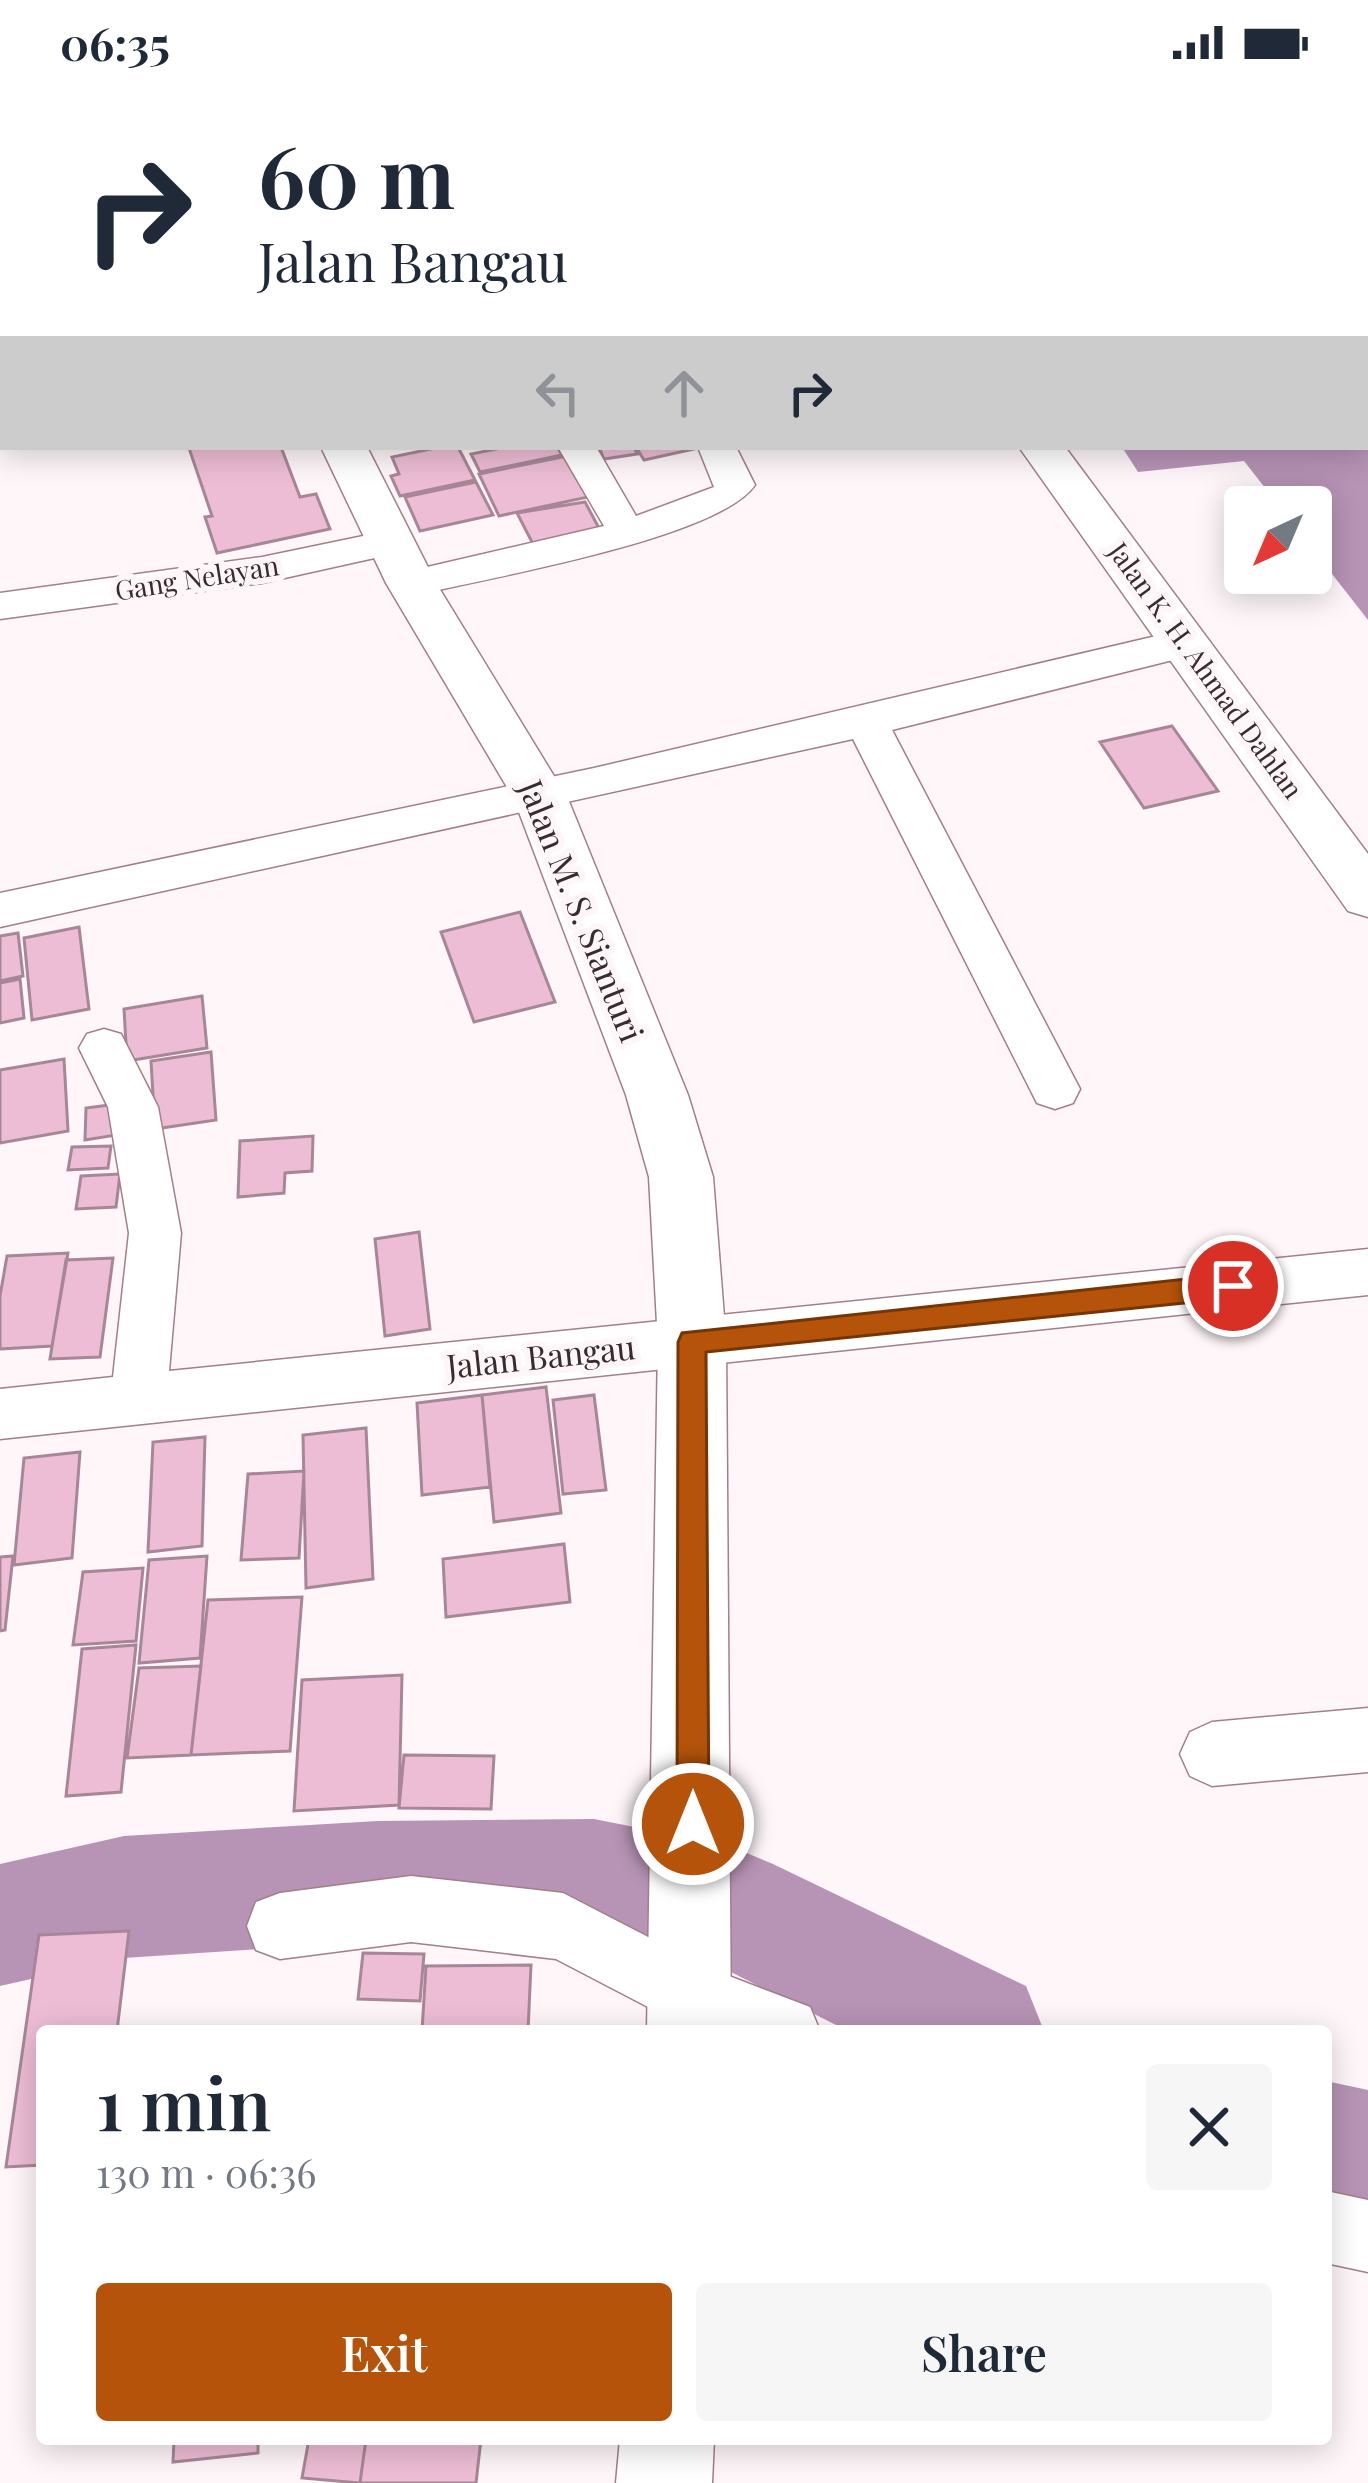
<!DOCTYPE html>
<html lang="en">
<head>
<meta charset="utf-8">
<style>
	:root { --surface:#fff; --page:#f6f6f7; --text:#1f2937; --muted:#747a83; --accent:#b45309 }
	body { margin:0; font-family:"Playfair Display",serif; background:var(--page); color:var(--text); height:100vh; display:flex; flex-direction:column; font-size:45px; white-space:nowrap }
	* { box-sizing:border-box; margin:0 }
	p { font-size:39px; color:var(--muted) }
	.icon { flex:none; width:66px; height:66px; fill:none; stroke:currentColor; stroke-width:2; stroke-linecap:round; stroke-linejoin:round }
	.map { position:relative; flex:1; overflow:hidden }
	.side { position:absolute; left:36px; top:1941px; width:1296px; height:420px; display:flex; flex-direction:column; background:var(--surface); border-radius:12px; box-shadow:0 6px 30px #0003 }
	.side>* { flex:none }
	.guide { position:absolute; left:0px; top:0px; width:1368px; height:366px; box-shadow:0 6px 30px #0003; background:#fff; color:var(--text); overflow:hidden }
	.needle { width:78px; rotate:224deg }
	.buttons { position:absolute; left:1224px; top:402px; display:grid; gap:24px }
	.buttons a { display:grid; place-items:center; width:108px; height:108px; border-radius:12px; background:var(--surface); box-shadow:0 6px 30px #0003; font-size:60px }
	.pin { position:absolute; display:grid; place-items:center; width:102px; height:102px; color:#fff; margin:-51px; border:6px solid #fff; border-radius:50%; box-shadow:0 3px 12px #0007 }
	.me { position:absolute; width:132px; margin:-66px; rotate:0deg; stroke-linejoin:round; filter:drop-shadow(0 0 9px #0008) }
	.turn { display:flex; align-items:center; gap:42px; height:252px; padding:0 60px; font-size:54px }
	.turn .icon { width:156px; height:156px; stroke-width:2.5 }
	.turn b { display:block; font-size:84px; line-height:102px }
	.lanes { display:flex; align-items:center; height:114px; padding:0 60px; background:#0003; justify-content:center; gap:60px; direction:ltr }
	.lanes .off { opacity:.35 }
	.round { display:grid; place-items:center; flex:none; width:126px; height:126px; border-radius:12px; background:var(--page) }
	.head { display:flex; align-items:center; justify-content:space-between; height:204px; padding:0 60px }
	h1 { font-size:72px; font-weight:600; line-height:90px }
	.button { display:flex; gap:24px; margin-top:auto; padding:24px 60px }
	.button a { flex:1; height:138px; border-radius:12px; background:var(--accent); color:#fff; font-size:48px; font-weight:600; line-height:138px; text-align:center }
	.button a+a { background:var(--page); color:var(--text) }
	.status { display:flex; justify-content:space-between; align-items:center; height:84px; padding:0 60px; background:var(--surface); direction:ltr }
	.status svg { height:33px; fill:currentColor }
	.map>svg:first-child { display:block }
	.water { fill:#b793b5 }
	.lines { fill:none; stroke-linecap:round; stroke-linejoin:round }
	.river { fill:#b793b5; fill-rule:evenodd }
	.building { fill:#edbdd5; stroke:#a78797; stroke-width:3 }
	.minor-casing { stroke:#a37f86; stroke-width:3 }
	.tertiary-casing { stroke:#a37f86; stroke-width:3 }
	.secondary-casing { stroke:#a37f86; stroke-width:3 }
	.minor { fill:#fff; fill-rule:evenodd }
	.tertiary { fill:#fff; fill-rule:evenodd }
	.secondary { fill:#fff; fill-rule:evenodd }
	.route { fill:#b45309; stroke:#753606; stroke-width:3 }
	.labels { text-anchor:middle; stroke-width:12; stroke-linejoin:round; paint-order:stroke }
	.far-street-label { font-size:27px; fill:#3a2b2e; stroke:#fef6f8 }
	.street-label { font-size:33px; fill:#3a2b2e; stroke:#fef6f8 }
</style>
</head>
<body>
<div class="status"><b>06:35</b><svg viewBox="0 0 49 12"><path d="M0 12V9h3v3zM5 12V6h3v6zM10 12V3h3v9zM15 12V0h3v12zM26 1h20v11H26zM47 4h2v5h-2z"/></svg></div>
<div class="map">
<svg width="1368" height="2399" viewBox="0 0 1368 2399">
	<rect width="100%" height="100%" fill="#fef6f8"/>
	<path class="water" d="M942 0H1368V536L1311 463V423H1280L1244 377 1138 388 1122 363H1365V3Z"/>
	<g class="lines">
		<path class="river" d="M594 1735 730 1762 773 1780 1026 1902 1044 1947H848L717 1881 594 1855 378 1857 124 1874 0 1902V1780L124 1752 378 1737Z
			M1326 1997 1368 2006V2136L1326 2127Z"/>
	</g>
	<path class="building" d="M281 363 300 413 316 410 330 445 217 469 205 433 212 432 189 364Z
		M440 363H458L475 396 400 412 391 392 399 390 392 373Z
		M506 363H557L562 371 480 388 471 370Z
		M599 363H634L637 370 604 375Z
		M636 363H693L694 365 644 376Z
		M567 372 588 413 499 432 479 390Z
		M476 398 493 431 420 447 405 413Z
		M585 418 601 448 534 462 517 429Z
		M1172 642 1218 707 1144 724 1100 658Z
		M520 828 555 918 474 938 441 848Z
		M79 843 89 925 32 936 24 854Z
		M18 849 23 892 0 897V852Z
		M20 895 24 934 0 939V899Z
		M202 912 207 964 127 977 124 925Z
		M211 968 216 1036 155 1045 151 977Z
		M64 975 68 1047 0 1059V986Z
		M117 1020 116 1051 85 1056 86 1024Z
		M313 1052 312 1087 285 1089 284 1109 238 1113 240 1057Z
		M111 1062 108 1084 68 1086 72 1063Z
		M120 1090 116 1123 76 1125 81 1092Z
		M419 1148 430 1245 385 1252 375 1155Z
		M68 1169 52 1262 0 1265V1212L7 1172Z
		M113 1174 100 1273 50 1275 66 1176Z
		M546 1303 561 1429 494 1438 482 1311Z
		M482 1311 490 1403 422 1411 417 1319Z
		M594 1311 606 1406 563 1410 553 1316Z
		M366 1344 373 1495 306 1504 303 1351Z
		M205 1353 202 1462 148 1468 153 1358Z
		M80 1368 72 1474 14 1481 24 1374Z
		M304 1387 299 1474 241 1476 248 1390Z
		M564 1460 570 1518 446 1533 443 1475Z
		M13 1472 5 1546 0 1547V1473Z
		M207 1472 200 1574 139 1579 149 1476Z
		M143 1484 136 1557 73 1561 83 1488Z
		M302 1513 290 1667 191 1671 208 1516Z
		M136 1561 121 1708 66 1712 82 1565Z
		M201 1582 191 1671 127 1674 139 1584Z
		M402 1591 399 1721 294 1727 302 1596Z
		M404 1671 494 1672 491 1725 399 1724Z
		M129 1847 117 1947H42V2081L6 2083 39 1851Z
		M363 1869 424 1870 420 1917 358 1915Z
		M531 1881 528 1947H422L426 1882Z
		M174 2355H258V2369L173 2378Z
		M309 2355H366L360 2399 302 2394Z
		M366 2355H481L476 2399H360Z"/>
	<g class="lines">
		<g class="minor-casing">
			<path id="minor" d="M0 18H3V36H0Z
				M3 162V182L0 183V163Z
				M558 363H596L636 432 714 403 698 363H736L755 401C718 455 482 495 411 512L397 508 391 499 397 490 604 442Z
				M392 446 406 449 412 458 406 467 262 499 0 535V509L262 473Z
				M1186 545 1201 549 1207 559 1201 569 892 646 1080 1005 1073 1019 1055 1025 1037 1019 853 655 0 843V809L594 684Z
				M104 945 121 950 158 1023 181 1149 169 1287 1368 1165V1211L0 1355V1305L113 1293 129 1149 108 1023 79 964 87 950Z
				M1368 1624V1688L1212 1702 1190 1692 1180 1670 1190 1648 1212 1638Z
				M411 1792 563 1809 708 1884 810 1923 820 1947H694L556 1875 411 1858 280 1875 256 1866 247 1842 256 1818 280 1809Z
				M1326 2107 1368 2116V2188L1326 2179Z"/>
		</g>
		<g class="tertiary-casing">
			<path id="tertiary" d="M160 0H196L197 3H161Z
				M321 363H367L436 499 568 715 688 1011 713 1093 726 1258 731 1947H647L658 1258 649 1093 626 1011 514 715 386 499Z
				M620 2355H714L712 2399H616Z"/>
		</g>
		<g class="secondary-casing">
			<path id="secondary" d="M756 0H793L795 3H758Z
				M1019 363H1065L1368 770V833L1348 827Z"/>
		</g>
		<use href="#minor" class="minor"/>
		<use href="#tertiary" class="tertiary"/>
		<use href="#secondary" class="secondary"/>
	</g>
	<path class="route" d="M1233 1190 1242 1194 1246 1202 1242 1210 1233 1214 706 1268 709 1740 705 1751 693 1756 681 1751 677 1740 678 1258 682 1249Z"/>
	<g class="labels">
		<g class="far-street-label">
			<text transform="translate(197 495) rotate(-9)" y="9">Gang Nelayan</text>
			<text transform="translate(1205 587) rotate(54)" y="9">Jalan K. H. Ahmad Dahlan</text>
		</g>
		<g class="street-label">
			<text transform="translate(581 827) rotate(68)" y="12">Jalan M. S. Sianturi</text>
			<text transform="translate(541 1273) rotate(-6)" y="12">Jalan Bangau</text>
		</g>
	</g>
</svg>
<div class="buttons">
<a><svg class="needle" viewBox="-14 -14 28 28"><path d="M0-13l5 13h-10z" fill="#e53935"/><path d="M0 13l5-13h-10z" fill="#747a83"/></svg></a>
</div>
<div class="pin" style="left:1233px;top:1202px;background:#d93025"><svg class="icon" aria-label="arrive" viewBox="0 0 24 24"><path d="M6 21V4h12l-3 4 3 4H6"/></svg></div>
<svg class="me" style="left:693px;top:1740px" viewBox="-20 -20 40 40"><circle r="17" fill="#b45309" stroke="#fff" stroke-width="3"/><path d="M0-11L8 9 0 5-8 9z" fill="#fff"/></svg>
<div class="guide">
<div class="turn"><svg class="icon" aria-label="right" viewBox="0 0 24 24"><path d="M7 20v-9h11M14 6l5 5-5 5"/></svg><div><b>60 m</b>Jalan Bangau</div></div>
<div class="lanes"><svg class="icon off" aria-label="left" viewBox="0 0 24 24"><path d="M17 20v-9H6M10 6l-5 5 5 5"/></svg><svg class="icon off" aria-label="ahead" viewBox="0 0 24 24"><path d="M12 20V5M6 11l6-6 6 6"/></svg><svg class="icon" aria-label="right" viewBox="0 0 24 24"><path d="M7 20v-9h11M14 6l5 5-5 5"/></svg></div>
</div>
<section class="side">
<div class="head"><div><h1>1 min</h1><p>130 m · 06:36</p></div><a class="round"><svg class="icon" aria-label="close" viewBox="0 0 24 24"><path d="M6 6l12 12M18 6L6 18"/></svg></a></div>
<div class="button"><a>Exit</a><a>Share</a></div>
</section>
</div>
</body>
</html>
